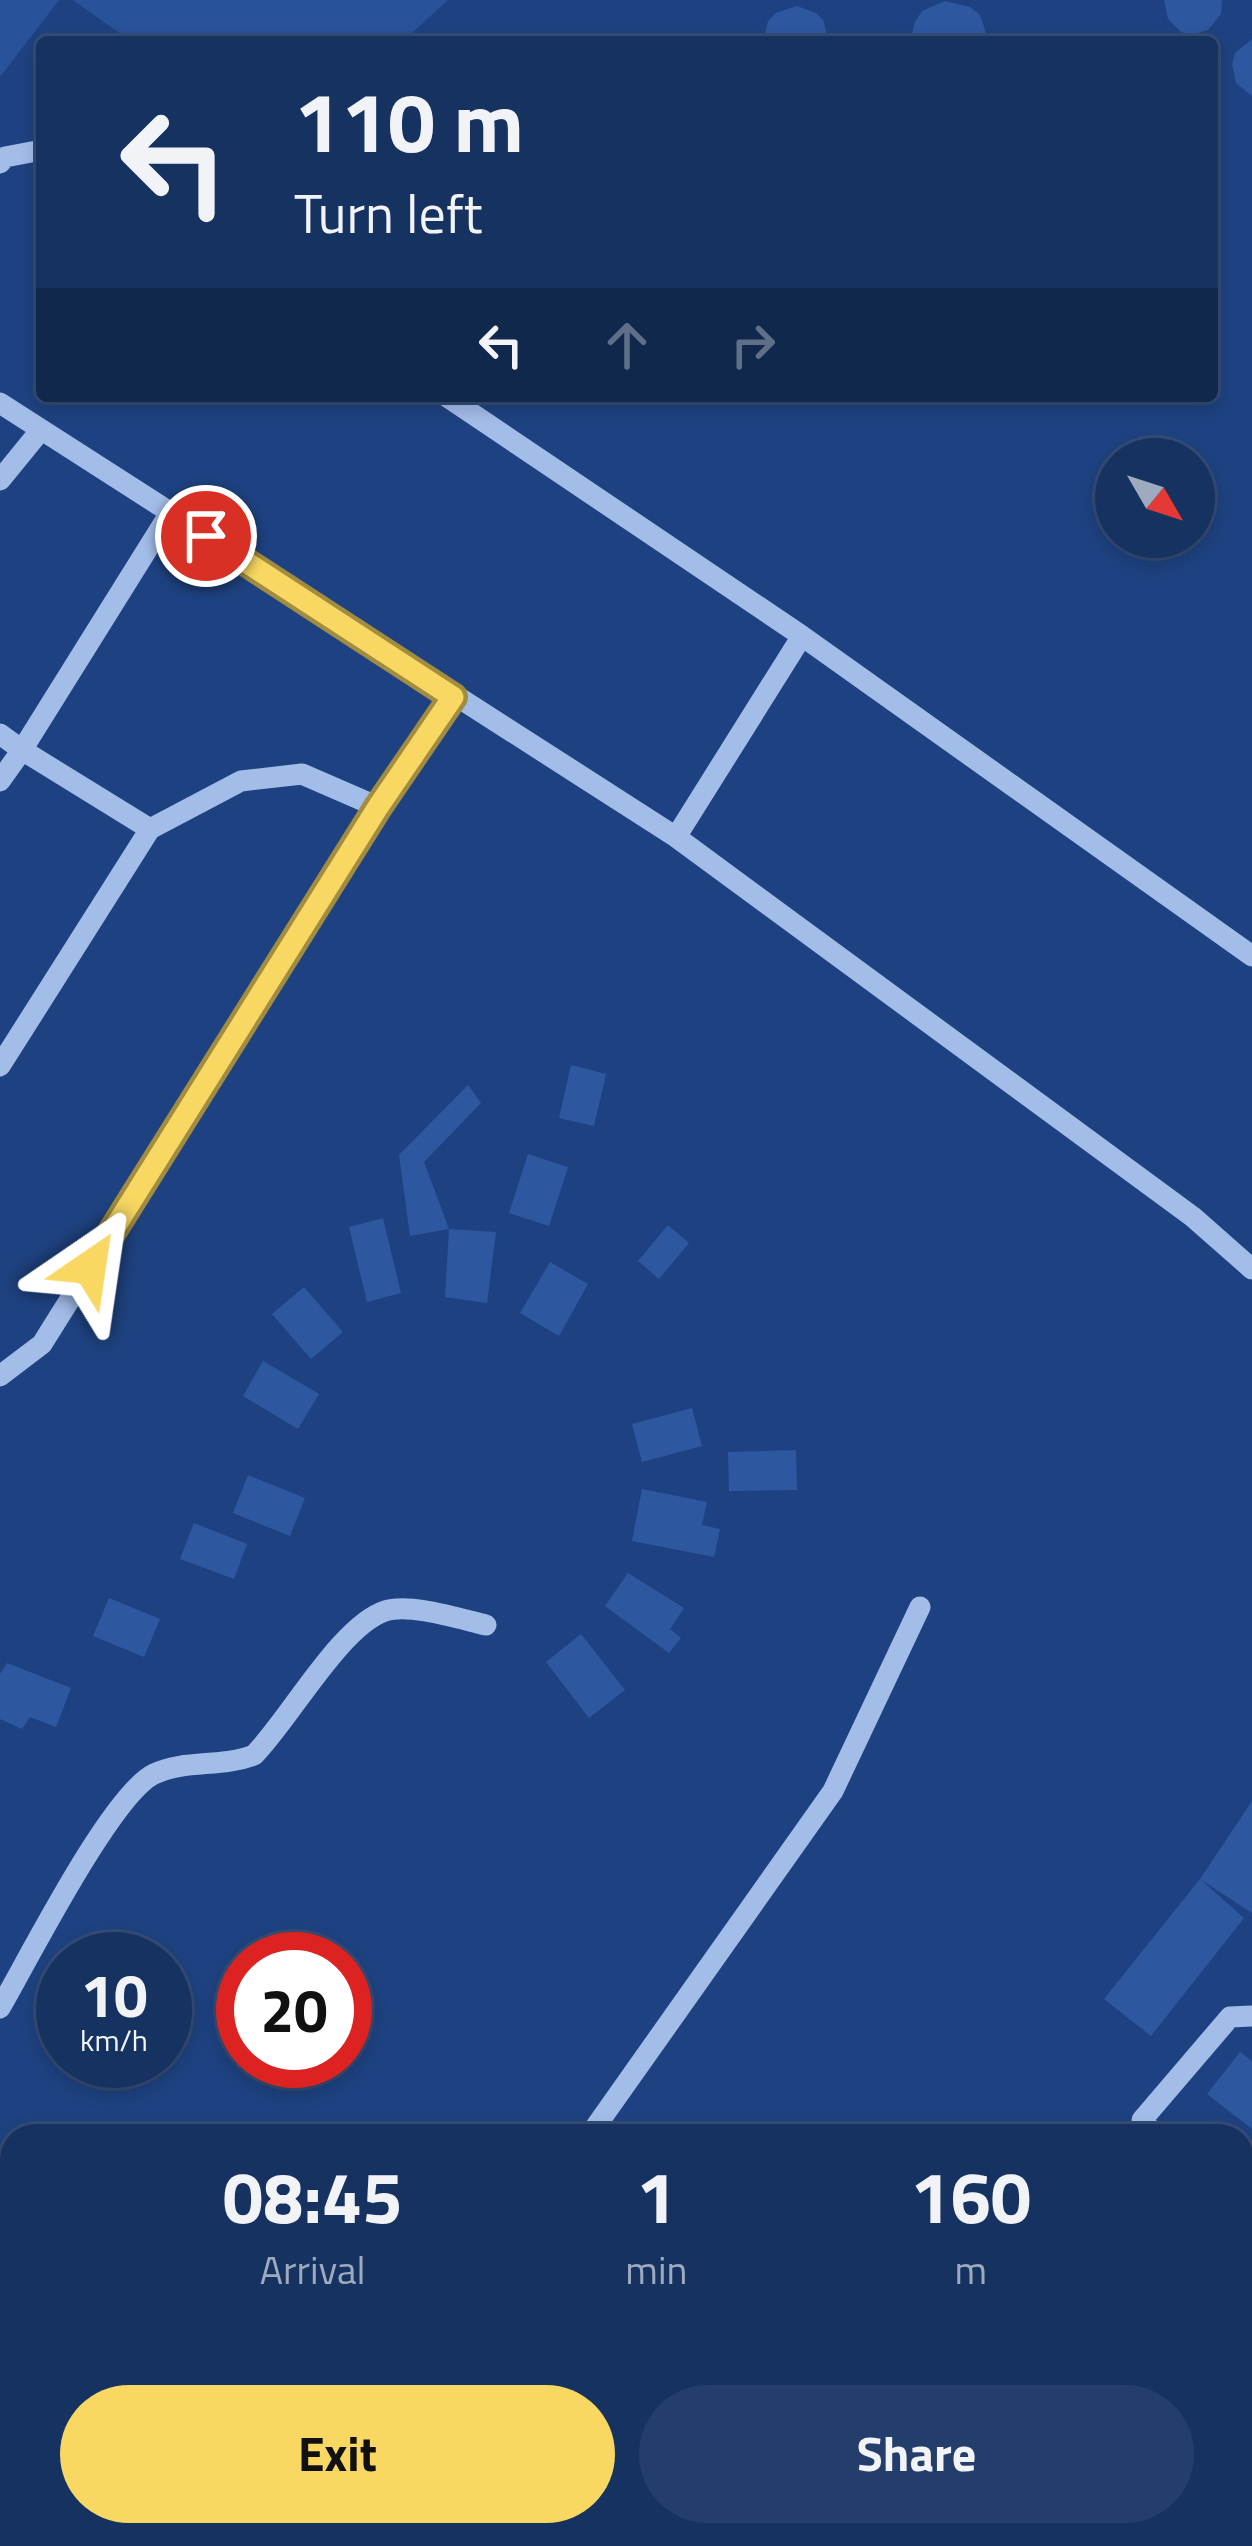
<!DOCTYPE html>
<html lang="en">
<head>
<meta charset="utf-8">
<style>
	:root { --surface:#163261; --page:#233e6a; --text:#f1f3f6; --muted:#9eaabd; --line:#354d76; --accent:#f8d862 }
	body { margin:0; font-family:"Titillium Web",sans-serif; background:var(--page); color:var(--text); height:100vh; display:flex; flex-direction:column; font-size:45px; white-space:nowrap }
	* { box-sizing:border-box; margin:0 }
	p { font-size:39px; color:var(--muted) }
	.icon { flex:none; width:66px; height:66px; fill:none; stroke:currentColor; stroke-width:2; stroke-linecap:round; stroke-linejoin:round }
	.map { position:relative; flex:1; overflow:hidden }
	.panel { position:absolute; left:0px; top:2124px; width:1254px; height:423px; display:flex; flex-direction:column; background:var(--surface); border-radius:36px 36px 0 0; box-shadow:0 6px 18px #0003,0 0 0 3px var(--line) }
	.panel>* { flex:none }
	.hud { position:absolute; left:36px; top:36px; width:1182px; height:366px; border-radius:12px; box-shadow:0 6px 18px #0003,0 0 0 3px var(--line); background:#163261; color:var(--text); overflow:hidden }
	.needle { width:78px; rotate:129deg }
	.controls { position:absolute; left:1095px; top:438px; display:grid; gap:24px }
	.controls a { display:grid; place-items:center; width:120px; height:120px; border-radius:50%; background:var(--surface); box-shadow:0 6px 18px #0003,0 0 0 3px var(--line); font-size:60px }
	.speed { position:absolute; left:36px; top:1932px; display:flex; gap:24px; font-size:60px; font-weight:700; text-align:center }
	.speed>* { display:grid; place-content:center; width:156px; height:156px; border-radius:50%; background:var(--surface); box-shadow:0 6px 18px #0003,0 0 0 3px var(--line); line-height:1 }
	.speed small { font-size:30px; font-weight:400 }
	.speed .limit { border:18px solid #d22; background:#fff; color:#111 }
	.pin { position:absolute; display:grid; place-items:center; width:102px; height:102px; color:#fff; margin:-51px; border:6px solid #fff; border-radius:50%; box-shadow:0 3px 12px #0007 }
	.me { position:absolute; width:132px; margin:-66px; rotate:32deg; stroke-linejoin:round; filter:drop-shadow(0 0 9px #0008) }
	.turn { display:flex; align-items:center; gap:42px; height:252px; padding:0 60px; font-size:54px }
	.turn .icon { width:156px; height:156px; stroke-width:2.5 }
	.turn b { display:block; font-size:84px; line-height:102px }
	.lanes { display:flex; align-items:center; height:114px; padding:0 60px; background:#0003; justify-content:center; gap:60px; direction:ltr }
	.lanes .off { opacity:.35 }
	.eta { display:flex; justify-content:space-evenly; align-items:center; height:204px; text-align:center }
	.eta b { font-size:72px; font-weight:700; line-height:84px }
	.primary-button { display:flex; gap:24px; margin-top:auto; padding:24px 60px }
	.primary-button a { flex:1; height:138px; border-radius:72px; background:var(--accent); color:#111; font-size:48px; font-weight:700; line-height:138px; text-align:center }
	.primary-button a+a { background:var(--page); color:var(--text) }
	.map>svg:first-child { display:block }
	.green { fill:#285299 }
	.building { fill:#2d589f }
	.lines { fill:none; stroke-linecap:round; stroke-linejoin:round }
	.minor { stroke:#a3bde9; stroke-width:21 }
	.major { stroke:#e6eefe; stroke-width:30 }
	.highway { stroke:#fff; stroke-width:36 }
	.route-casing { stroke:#a18c40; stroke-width:30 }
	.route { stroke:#f8d862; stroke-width:21 }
</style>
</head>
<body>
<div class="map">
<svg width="1252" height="2546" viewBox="0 0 1252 2546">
	<rect width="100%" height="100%" fill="#1e4281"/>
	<path class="green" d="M0 0H59L0 77Z
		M73 0H448L402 42H132Z"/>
	<path class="building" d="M1164 0H1222L1221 14 1208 30 1190 35 1181 32 1168 19Z
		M945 1 970 7 980 15 989 42H910L915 22 922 11Z
		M797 6 816 13 823 20 829 42H763L768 21 776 13Z
		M1252 39V96L1236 83 1232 64 1235 53Z
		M571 1065 606 1074 594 1126 559 1118Z
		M468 1085 481 1103 424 1162 449 1229 496 1232 487 1303 445 1297 449 1229 410 1236 399 1155Z
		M528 1154 568 1167 549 1226 509 1213Z
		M383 1218 401 1293 367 1302 349 1227Z
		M668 1225 689 1243 659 1279 638 1261Z
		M550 1262 588 1284 559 1336 520 1313Z
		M304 1287 343 1332 311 1359 272 1314Z
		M263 1361 319 1394 298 1429 243 1396Z
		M692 1408 702 1446 642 1462 632 1424Z
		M796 1450 797 1490 729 1491 728 1452Z
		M248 1475 305 1498 290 1536 233 1513Z
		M642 1489 707 1502 702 1525 720 1529 714 1557 632 1541Z
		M194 1523 247 1544 234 1579 180 1559Z
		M628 1573 684 1608 670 1629 681 1638 669 1653 605 1606Z
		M109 1598 160 1619 144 1657 93 1636Z
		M581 1634 625 1690 589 1718 546 1662Z
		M7 1663 71 1688 56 1727 30 1717 22 1729 0 1719V1674Z
		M1252 1801V1913L1200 1879Z
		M1200 1879 1244 1918 1151 2036 1104 1999Z
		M1240 2052 1252 2061V2129L1207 2094Z
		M0 2243 12 2248V2322L0 2319Z"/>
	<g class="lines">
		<path class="minor" d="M0 163 5 157 42 150
			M446 396 802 636 1252 956
			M0 403 676 837 1193 1217 1252 1269
			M0 480 40 431
			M0 734 22 750 0 781
			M150 829 241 781 302 774 378 807
			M676 837 802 636
			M0 1066 150 829 22 750 170 513
			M0 1376 42 1344 378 807 453 697
			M0 2008C28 1960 111 1795 154 1774 186 1759 221 1768 254 1755 289 1720 340 1626 385 1611 410 1603 460 1619 486 1625
			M589 2136 833 1791 920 1607
			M1156 2136 1142 2120 1230 2017 1252 2016
			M1242 2180 1252 2169
			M1242 2207 1252 2216
			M1242 2326 1252 2315
			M536 2535 575 2546
			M495 2546 501 2535
			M819 2546 836 2535
			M991 2546 998 2535"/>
		<path class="major" d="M1242 2416 1252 2410
			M1017 2546 1035 2535"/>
		<path class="highway" d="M1242 2481 1252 2474
			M1155 2546 1170 2535"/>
	</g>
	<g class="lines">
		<g class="route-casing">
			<path id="route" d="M90 1267 378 807 453 697 206 536"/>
		</g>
		<use href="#route" class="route"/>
	</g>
</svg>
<div class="controls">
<a><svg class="needle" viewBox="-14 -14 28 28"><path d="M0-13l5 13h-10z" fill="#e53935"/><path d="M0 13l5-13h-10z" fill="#9eaabd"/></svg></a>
</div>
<div class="speed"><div>10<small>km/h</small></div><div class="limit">20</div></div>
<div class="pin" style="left:206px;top:536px;background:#d93025"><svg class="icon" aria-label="arrive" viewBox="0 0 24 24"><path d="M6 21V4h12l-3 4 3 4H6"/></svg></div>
<svg class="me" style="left:90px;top:1267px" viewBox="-20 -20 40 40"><path d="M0-17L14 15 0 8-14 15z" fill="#f8d862" stroke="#fff" stroke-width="4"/></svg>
<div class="hud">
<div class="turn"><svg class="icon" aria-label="left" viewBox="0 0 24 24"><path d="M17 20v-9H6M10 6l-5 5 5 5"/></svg><div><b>110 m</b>Turn left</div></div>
<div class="lanes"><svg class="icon" aria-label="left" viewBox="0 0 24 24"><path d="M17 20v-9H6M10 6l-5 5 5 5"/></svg><svg class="icon off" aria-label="ahead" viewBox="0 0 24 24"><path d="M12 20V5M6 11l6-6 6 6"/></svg><svg class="icon off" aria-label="right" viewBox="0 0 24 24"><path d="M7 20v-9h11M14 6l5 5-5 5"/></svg></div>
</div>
<section class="panel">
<div class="eta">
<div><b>08:45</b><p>Arrival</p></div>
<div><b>1</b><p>min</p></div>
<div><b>160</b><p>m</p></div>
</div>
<div class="primary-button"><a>Exit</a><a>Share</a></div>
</section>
</div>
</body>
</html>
